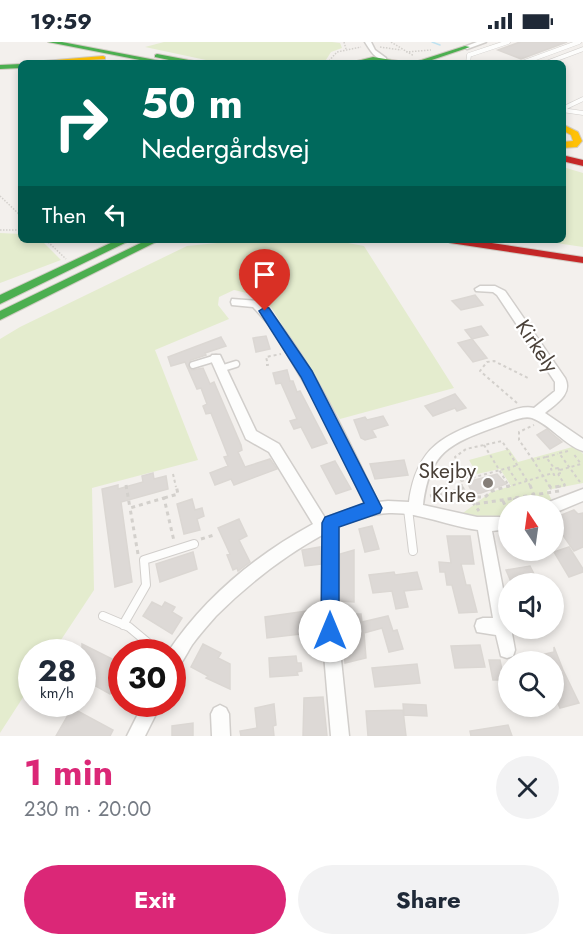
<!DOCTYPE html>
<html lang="en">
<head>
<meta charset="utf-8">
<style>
	:root { --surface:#fff; --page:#f2f2f3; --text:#1f2937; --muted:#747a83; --accent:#db2777 }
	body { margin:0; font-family:Jost,sans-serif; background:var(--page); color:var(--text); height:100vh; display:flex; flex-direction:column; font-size:22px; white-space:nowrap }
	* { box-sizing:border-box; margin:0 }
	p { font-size:20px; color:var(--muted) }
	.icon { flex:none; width:33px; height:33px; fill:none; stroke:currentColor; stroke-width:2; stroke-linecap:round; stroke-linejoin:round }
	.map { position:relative; height:694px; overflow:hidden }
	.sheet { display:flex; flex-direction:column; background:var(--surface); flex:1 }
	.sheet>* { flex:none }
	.top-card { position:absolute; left:18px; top:18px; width:548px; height:183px; border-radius:9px; box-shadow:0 3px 9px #0003; background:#00695c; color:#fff; overflow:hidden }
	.needle { width:39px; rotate:347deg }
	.tools { position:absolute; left:498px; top:453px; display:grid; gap:12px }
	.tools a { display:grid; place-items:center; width:66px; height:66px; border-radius:50%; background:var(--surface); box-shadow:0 3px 9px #0003; font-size:30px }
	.speed { position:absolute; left:18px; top:597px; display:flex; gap:12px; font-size:30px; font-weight:700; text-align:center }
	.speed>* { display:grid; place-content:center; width:78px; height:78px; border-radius:50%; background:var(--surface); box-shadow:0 3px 9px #0003; line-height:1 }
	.speed small { font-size:15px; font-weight:400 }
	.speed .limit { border:9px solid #d22; background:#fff; color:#111 }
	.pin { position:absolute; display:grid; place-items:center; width:51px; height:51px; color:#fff; margin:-62px -26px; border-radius:50% 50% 50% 0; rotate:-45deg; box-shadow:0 0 6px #0007 }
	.pin .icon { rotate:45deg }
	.me { position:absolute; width:66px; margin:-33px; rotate:0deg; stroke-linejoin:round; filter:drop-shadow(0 0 4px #0008) }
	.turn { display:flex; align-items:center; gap:21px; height:126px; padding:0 24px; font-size:27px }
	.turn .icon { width:78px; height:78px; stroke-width:2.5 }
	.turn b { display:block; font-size:42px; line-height:51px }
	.then { display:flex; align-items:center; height:57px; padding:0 24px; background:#0003; gap:12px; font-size:22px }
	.round { display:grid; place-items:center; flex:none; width:63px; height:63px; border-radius:32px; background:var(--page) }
	.overview { display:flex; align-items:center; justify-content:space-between; height:102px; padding:0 24px }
	h1 { font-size:36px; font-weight:700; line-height:45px; color:var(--accent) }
	.action { display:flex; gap:12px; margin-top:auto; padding:12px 24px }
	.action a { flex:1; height:69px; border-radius:36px; background:var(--accent); color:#fff; font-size:24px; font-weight:700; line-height:69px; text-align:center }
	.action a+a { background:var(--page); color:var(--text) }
	.status { display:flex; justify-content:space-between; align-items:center; height:42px; padding:0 30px; background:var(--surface); direction:ltr }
	.status svg { height:16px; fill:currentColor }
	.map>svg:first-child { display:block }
	.green { fill:#e4ecce }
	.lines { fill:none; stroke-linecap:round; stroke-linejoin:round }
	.stream { stroke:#bfe2f0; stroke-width:1.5 }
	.building { fill:#ddd9d6; stroke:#dbd7d3; stroke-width:1.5 }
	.lane-far2-casing { stroke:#d1cecb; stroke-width:5 }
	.lane-far1-casing { stroke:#d1cecb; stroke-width:9 }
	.lane-casing { stroke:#d1cecb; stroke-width:10 }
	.street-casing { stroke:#d1cecb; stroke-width:3 }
	.fast-casing { stroke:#d2ccc4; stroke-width:2 }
	.slow-casing { stroke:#d2ccc4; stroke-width:2 }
	.jam-casing { stroke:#d2ccc4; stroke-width:2 }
	.path-far2 { stroke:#d3d0cc; stroke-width:1.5; stroke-dasharray:1.5 1.5; stroke-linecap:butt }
	.path-far1 { stroke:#d3d0cc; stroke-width:2; stroke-dasharray:3 3; stroke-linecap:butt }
	.path { stroke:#d3d0cc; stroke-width:3; stroke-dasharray:4 4; stroke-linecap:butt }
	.lane-far2 { stroke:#fdfdfc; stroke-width:4 }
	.lane-far1 { stroke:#fdfdfc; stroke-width:6 }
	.lane { stroke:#fdfdfc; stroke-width:8 }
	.street { fill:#fdfdfc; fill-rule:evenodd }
	.fast { fill:#4caf50; fill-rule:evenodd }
	.slow { fill:#ffc107; fill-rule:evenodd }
	.jam { fill:#c62828; fill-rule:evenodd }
	.route { fill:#1a73e8; stroke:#114b97; stroke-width:1.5 }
	.poi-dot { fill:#857e78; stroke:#fff; stroke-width:2 }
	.labels { text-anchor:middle; stroke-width:4.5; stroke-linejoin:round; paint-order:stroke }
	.street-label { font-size:21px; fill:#4a4139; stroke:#fff }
	.poi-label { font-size:21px; fill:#4a4139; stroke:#fff; text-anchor:end }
</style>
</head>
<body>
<div class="status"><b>19:59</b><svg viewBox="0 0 49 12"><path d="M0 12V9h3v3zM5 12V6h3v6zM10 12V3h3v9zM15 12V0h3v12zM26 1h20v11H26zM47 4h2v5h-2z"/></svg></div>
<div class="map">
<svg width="583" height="694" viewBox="0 0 583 694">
	<rect width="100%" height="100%" fill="#f3f0ed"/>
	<path class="green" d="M164 0H332L340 1 342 6 331 10 324 21H220L145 5Z
		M563 125 583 131V205L536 198H562Z
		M0 191 21 192V198H41L61 218 0 241Z
		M247 198H332L364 204 454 346 340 377 271 265 247 251 234 248 219 255 218 263 229 277 155 308 198 418 92 446 94 548 53 610H32L31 643 0 691V297L20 285 187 204Z
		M576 404 583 412V441L547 448 552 459 540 463 508 464V474L486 477 463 471 491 450 511 444 500 427 477 432 469 418 509 407 518 420Z"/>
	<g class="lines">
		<path class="stream" d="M432 0 440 3"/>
	</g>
	<path class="building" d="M520 0H567L521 17 498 8Z
		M475 253 483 263 461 268 452 259Z
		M481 284 488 293 472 297 465 288Z
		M266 294 270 307 256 310 253 296Z
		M221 295 226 304 205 311 206 313 191 318 188 325 192 328 203 326 210 342 214 340 241 403 242 408 238 410 245 425 270 417 277 427 234 443 231 437 215 443 210 431 228 424 224 415 228 414 211 371 206 372 203 364 207 362 201 346 197 347 185 320 171 324 168 315Z
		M472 297 487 316 473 320 458 301Z
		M287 328 290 339H293L297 350 300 349 327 401 312 406 301 385 294 387 290 379 297 377 281 341 276 342 273 331Z
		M455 352 466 366 457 369 455 366 433 374 425 364Z
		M383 374 388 383 372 388 376 395 365 398 361 396 354 378 365 375 367 378Z
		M547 387 550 390 562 400 550 407 537 393Z
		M404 418 408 433 375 437 370 422Z
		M335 419 351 447 336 452 321 424Z
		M153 431 154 437 166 434 168 447 121 460 132 540 115 545 102 447 118 443V447L143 440 142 434Z
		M497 432 506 442 481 451 473 452 467 440Z
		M192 457 195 468 202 466 204 474 197 477 200 488 184 492 177 462Z
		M574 468 578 472 583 471V505L574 509 560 489 556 490 554 486V476Z
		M239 477 247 494 239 498 250 520 238 529 237 526 233 528 227 513 230 512 218 486Z
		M372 484 379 507 365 510 359 487Z
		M447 494H470L474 522H461L466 543H470L477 570 459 571 452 543H447L445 530H440L439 520 451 521Z
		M320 505 321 522 305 524 302 508Z
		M569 505 583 527V530L569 535 554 510Z
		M354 508V560L340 559V512Z
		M193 510 197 527 160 540 156 522Z
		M530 524 539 542H512L506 528Z
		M394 530 395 533 417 530 422 547 404 549 408 565 396 567 392 549 373 551 369 533Z
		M152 560 162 565 165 560 175 565 172 570 182 576 172 592 143 574Z
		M306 569 309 591 267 596 265 575Z
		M349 572H361L362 580 388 574 393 589 397 588 403 607 389 610 382 586 364 591 366 616 345 621 343 597H352Z
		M82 602 116 619 122 609V631L110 652 92 642 96 635 82 627Z
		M203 602 221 611 218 616 230 622V647L206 636 208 634 191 625Z
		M480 603 485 625 455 626 451 604Z
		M554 605 563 628 579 661 560 666 554 652V620H527V616L554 610Z
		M296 614 297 621H301L302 629 297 630 298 633 270 635 269 616Z
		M489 618H500L504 638H493Z
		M417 622 420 641 375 645 372 626Z
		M323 655 327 694H303L304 656Z
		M274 662 276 683 273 684 274 694H241L240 689 257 686 255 666Z
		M403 662 426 663 427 674 404 673Z
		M72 666 113 688 110 694H56Z
		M403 668 406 694H368L366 669Z
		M193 681V694H172V684Z
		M508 683 512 694H471L470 689Z"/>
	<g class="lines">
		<g class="lane-far2-casing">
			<path id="lane-far2" d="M468 21 469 13 508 0
				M522 21 579 0
				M546 21 583 7
				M562 67 583 57
				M562 68 583 71"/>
		</g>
		<g class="lane-far1-casing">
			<path id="lane-far1" d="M193 323 216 316
				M220 327 236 322"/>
		</g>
		<g class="lane-casing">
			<path id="lane" d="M408 467 413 509
				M103 574 129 585 159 610
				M123 583 146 543 144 518 194 502"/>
		</g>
		<g class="street-casing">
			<path id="street" d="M365 0H371L375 8 386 16V18C376 19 370 8 365 0Z
				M477 0H486L467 7 464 5Z
				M480 244H495L505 249 565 336C573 352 556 362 545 371L583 397V409C564 403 551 383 532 376 523 373 510 380 501 383 452 401 430 407 423 463L477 475H508V487L492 489 508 573V586H511L515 608 513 614 507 616 501 614 496 593 477 590 475 584 477 578 483 576H493L478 488C448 484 419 470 389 471 371 472 355 478 338 484V589L349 694H331L322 589 324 492C284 514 248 542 216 574 208 583 199 593 192 603 186 612 182 624 172 628V610H168C204 556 256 513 313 482L269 410 246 397 210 316 212 313H220L256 389 279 402 325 476 365 462 319 366 272 286 253 265 232 263 231 260 232 257 260 259C310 312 346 395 378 460L388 459 409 460C417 403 444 393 494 375 506 371 521 363 534 366L555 349V340L497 253 493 250 476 249 475 247Z
				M583 447V459L554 471V464H548L549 460Z
				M143 662H161L145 694H127Z
				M220 663 226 666 229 672 230 694H212L211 672 214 666Z"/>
		</g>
		<g class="fast-casing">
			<path id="fast" d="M48 0H62L171 21H155Z
				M465 4 470 5 423 21H412Z
				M157 12 194 19 198 21H183L155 15V13Z
				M373 15 398 19 402 21 373 19 349 21Z
				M21 22V26L0 27V23Z
				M117 198H131L0 262V253Z
				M147 198H160L0 278V269Z"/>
		</g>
		<g class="slow-casing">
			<path id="slow" d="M103 14 105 15V17L40 21 44 19Z
				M562 82 578 90 582 99 577 105 562 106V100L573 99 571 93 562 88Z"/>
		</g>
		<g class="jam-casing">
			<path id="jam" d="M562 113 583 118V124L562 119Z
				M445 198H472L583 215V221L450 201Z"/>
		</g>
		<path class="path-far2" d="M344 0 346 7
			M391 0 414 14
			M380 5 401 8
			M406 10 431 8
			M327 21 337 10 361 5
			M0 154 21 174
			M0 188H21
			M46 198 66 217"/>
		<path class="path-far1" d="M266 323H268L266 315 281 312
			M517 361 480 329 487 320 494 319 530 337
			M484 403 509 444
			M568 409 559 411 580 440
			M546 415 558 412
			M533 418 519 398V390L534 383
			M508 426 518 441
			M558 426 561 431 554 433 551 427Z
			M560 428 581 422 573 411
			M173 432 176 445
			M468 437 455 415 466 407 502 399 531 445
			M462 445 461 439 518 423
			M507 445 553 431
			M550 445 533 418 546 415 554 426
			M558 445 565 443 558 432"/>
		<path class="path" d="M126 443 130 466
			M530 443 538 464
			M549 443 551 446 565 443
			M463 447 479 469
			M430 454 463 447 462 443
			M469 455H485L492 449 512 443
			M164 456 178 452 176 443
			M514 456 518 464
			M503 459 508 470
			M476 462 559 449
			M201 497 214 493
			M138 512 130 466 164 456 174 499"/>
		<use href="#lane-far2" class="lane-far2"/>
		<use href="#lane-far1" class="lane-far1"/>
		<use href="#lane" class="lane"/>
		<use href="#street" class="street"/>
		<use href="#fast" class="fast"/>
		<use href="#slow" class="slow"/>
		<use href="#jam" class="jam"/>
	</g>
	<path class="route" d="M265 265 269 266 312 329 382 466 380 471 339 485V589L337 596 330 598 323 596 321 589 322 481 325 475 364 461 301 335 259 269Z"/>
	<circle class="poi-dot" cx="488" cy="441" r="6"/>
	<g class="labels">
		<g class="street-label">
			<text transform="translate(537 304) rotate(56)" y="7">Kirkely</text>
		</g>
		<g class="poi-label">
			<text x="476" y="436">Skejby<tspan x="476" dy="24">Kirke</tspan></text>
		</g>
	</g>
</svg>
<div class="tools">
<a><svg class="needle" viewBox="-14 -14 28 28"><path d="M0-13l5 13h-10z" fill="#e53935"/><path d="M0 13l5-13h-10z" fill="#747a83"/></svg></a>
<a><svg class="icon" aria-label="sound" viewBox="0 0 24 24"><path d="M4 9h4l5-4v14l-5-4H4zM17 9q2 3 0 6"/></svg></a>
<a><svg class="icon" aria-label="search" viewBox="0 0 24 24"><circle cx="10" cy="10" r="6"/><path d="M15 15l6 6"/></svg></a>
</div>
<div class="speed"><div>28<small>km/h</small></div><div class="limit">30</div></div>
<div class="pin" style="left:265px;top:269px;background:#d93025"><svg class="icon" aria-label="arrive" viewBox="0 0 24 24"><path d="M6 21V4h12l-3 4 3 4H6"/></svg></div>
<svg class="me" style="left:330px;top:589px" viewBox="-20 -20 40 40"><circle r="19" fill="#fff"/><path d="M0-13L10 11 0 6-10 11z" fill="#1a73e8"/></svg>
<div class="top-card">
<div class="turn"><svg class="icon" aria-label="right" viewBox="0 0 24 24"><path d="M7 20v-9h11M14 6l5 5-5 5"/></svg><div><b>50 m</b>Nedergårdsvej</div></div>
<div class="then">Then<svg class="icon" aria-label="left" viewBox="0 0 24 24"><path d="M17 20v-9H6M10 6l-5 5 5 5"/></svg></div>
</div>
</div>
<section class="sheet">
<div class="overview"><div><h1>1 min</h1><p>230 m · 20:00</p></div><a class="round"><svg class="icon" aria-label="close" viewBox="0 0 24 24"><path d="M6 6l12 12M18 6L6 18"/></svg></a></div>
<div class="action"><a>Exit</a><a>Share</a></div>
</section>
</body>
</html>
